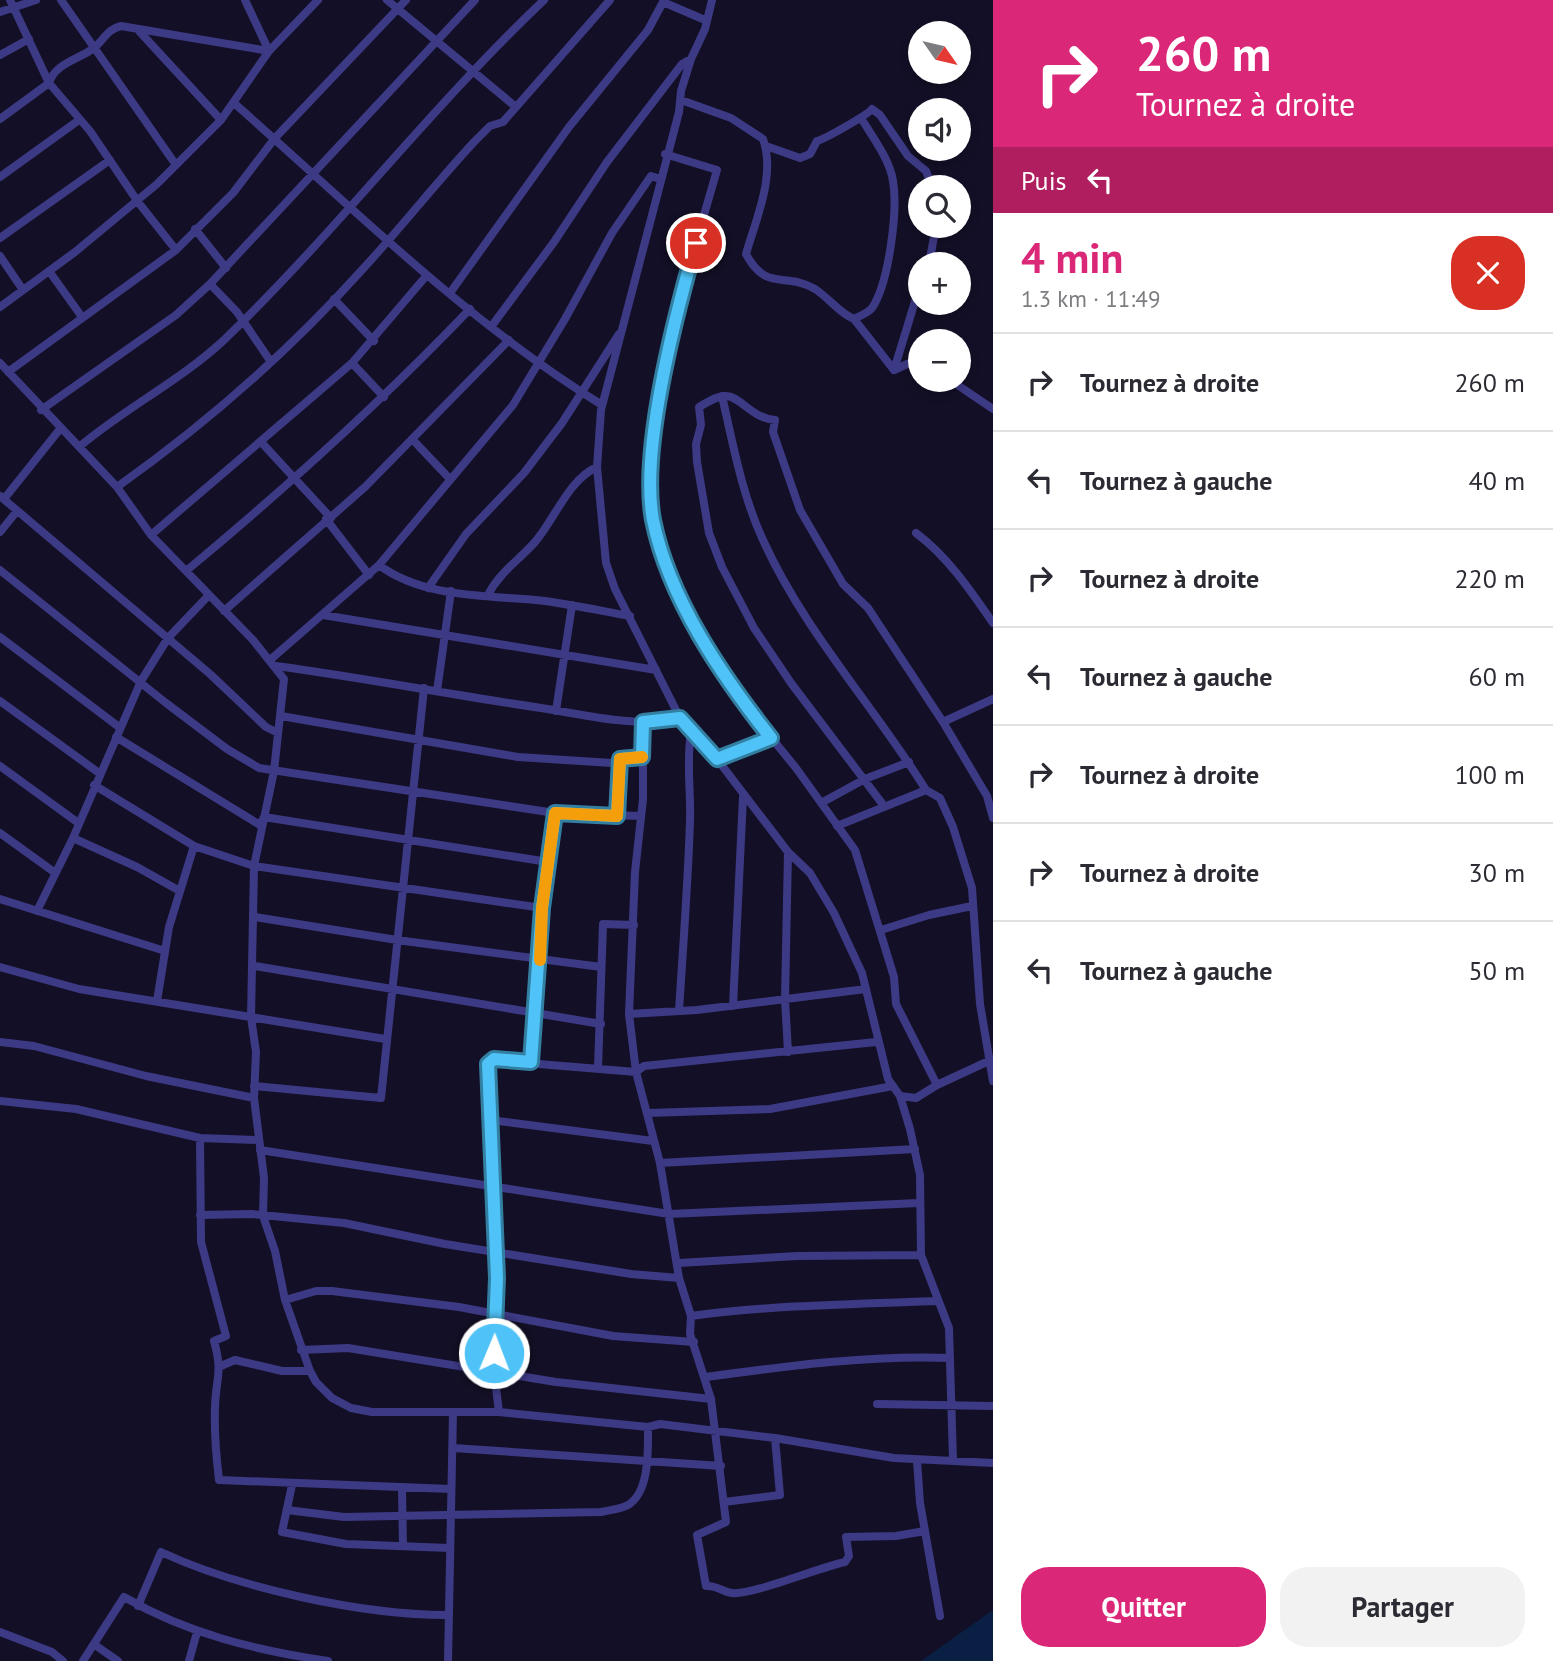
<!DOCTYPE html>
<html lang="fr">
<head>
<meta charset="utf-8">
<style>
	:root { --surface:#fff; --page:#f2f2f3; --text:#2b2b33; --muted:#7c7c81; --line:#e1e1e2; --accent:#db2777 }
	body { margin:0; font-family:"PT Sans",sans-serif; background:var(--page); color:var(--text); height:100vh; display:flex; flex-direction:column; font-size:26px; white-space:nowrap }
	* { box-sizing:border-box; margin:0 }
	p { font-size:23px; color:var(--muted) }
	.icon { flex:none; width:38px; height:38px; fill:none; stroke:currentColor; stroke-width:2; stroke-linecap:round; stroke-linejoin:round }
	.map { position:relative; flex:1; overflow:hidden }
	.sheet { display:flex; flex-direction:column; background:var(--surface); width:560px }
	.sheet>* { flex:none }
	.guide { background:#db2777; color:#fff; overflow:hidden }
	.needle { width:46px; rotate:124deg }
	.tools { position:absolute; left:908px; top:21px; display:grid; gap:14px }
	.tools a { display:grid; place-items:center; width:63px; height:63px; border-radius:50%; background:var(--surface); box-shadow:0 4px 10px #0003; font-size:35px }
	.pin { position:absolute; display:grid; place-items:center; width:60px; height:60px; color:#fff; margin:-30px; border:4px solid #fff; border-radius:50%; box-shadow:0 2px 7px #0007 }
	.me { position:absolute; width:77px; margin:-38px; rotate:1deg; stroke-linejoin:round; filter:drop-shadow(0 0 5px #0008) }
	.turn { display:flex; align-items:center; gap:24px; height:147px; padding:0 28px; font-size:32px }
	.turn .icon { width:91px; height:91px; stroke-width:2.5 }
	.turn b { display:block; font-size:49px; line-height:60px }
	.then { display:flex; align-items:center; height:66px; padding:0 28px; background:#0003; gap:14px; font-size:26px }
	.round { display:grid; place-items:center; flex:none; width:74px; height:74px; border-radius:28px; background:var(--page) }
	.summary { display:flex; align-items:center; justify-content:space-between; height:119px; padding:0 28px }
	h1 { font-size:42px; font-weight:800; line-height:52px; color:var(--accent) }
	.button { display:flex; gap:14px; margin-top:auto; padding:14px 28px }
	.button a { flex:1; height:80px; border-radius:28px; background:var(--accent); color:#fff; font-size:28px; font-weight:800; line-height:80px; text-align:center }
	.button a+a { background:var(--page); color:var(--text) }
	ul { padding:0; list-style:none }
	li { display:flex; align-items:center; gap:21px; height:98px; padding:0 28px; border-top:2px solid var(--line) }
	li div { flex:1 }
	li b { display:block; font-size:26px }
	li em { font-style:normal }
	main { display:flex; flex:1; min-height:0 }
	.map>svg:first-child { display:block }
	.water { fill:#0a1f44 }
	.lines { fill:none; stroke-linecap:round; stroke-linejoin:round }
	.street { stroke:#3d3a85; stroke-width:8 }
	.route-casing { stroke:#337fa1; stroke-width:18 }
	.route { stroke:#4fc3f7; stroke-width:12 }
	.slow { stroke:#f59e0b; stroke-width:12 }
</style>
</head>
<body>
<main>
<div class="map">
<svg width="993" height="1661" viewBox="0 0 993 1661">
	<rect width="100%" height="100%" fill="#130f26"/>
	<path class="water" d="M993 1610V1661H921Z"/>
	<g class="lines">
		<path class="street" d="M10 0 49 83 90 131 138 202 176 250
			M61 0 176 165
			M387 0 516 107
			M712 0 705 29 691 59 681 91 679 112 601 410 597 467 606 563 615 589 680 718 717 759 788 852 810 873 834 913 862 973 888 1079 900 1096 910 1129 920 1175 921 1255 949 1328 953 1460
			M663 2 705 20
			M0 12 36 0
			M139 31 221 120
			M0 55 29 39
			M681 100 731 118 763 139C776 175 756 219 746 254 767 293 785 271 815 289 829 298 839 313 854 319L894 370
			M234 103C353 208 466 321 602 405
			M0 119 49 83C55 63 80 59 94 48 104 40 107 29 121 26L269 51 245 0
			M766 146 800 158 810 154 817 141C825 139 869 114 872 109L880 115 908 156 926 171 932 187
			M665 154 717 170 682 291 656 424 650 479 653 518 659 545 707 648 739 698 796 768 855 850 894 977 896 1004 937 1085
			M0 177 79 120
			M195 229 226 268
			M0 238 110 160
			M0 256 23 290
			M929 264 936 226
			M49 271 82 317
			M210 284 237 312 271 362
			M450 293 569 127 648 30 664 0
			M334 299 374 341
			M0 307 75 252 157 184 221 120 269 51 318 0
			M854 319C860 316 868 313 872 308 889 283 898 210 893 181 890 160 872 136 861 118
			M491 327 554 242 607 162 682 64 691 59
			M0 363 117 487 151 535 253 640 284 679 274 771 254 866 251 1017 256 1052 254 1098 264 1178 263 1216 275 1251 285 1300 310 1371 316 1382 332 1398 351 1408 372 1412H499L648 1427 660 1424 775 1438 894 1458 993 1463
			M352 363 384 397
			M894 370 920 285
			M894 370 914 361 920 364
			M8 372 176 250 233 193 275 138 406 0
			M950 380 993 409
			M722 396C733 444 742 495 763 540 804 631 874 706 926 790L940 798 953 827 972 888 980 1004 993 1081
			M41 410 176 315 210 284 475 0
			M412 439 449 478
			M262 443 331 518
			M79 447C125 408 180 381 224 340 336 232 431 107 544 0
			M117 487C206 424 288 352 361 271 400 229 435 184 474 142L490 126 503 122 610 0
			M0 496 210 674 266 727 278 733
			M4 499 60 429
			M326 519 369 575
			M0 532 17 511
			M916 533C948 557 971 591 993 623
			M151 535 352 363 427 275
			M379 565C424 599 491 595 545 601 574 605 602 611 630 616
			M0 570 166 703 227 749 259 768 555 813 640 816
			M186 571C286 488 380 403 470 309
			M428 588 466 534 524 473 562 423 619 334
			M488 595C499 573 519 560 535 542 555 519 568 480 597 467
			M224 611 365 487 509 340
			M323 615 656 670
			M0 637 119 727
			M270 660 379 565 513 405 565 319 612 233 651 176 660 179
			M276 666C365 678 453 695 541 708 586 715 635 728 680 718
			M437 691 451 591
			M0 701 99 773
			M556 711 572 605
			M281 716 518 757 612 763 626 757H642
			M643 722V799L635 872 629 1014 636 1072 660 1163 679 1278 691 1316 690 1334 711 1399 726 1522 697 1535 706 1586C717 1585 722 1592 732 1593 750 1596 820 1567 845 1562L849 1556 846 1537 896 1536 925 1531
			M943 722 993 699
			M116 737 260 825 264 817 548 862
			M717 759 771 738
			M0 766 77 822
			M94 785 194 846 254 866 542 908
			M821 803 865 779 909 762
			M884 806 791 683 754 628 722 567 709 533 697 462 696 444 701 425 699 407C706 403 718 395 726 396 740 396 751 418 775 420L773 432 800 510 843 584 868 608 943 722 987 796 993 818
			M617 815 620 759
			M837 826 926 790
			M0 833 54 872
			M73 838 137 867 178 890
			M788 852 785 999 788 1052
			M0 899 165 951
			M37 911 73 838 141 681 168 638 209 595
			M255 917 397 940 601 967
			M881 930 929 915 972 906
			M255 966 601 1024
			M0 967 79 989 385 1039
			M157 1001 169 927 194 846
			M733 1006 743 797
			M679 1011C683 947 688 884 690 820 691 791 686 761 691 733
			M629 1014 697 1010 866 989
			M0 1042 34 1046 146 1076 254 1098
			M531 1062 542 908 555 813
			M598 1068 603 924 634 925
			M254 1086 381 1098 424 688
			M900 1096 916 1098 937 1085 993 1059
			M0 1101 76 1109 200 1138 259 1140
			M648 1113 770 1109 893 1086
			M490 1120 653 1141
			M200 1138 201 1242 226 1336 214 1341C223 1373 216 1377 215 1407 214 1432 216 1455 219 1480L451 1489
			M260 1150 669 1214 919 1203
			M660 1163 915 1149
			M200 1215 252 1214 344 1223 445 1244 631 1274 679 1278
			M679 1263 797 1256 921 1255
			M285 1300 316 1291H332L459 1307 613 1336 694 1342
			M691 1316C773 1305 856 1304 938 1301
			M301 1350 348 1348 556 1382 711 1399
			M221 1366 235 1360 282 1371H310
			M706 1377C787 1366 868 1355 950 1358
			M877 1404 993 1406
			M499 1412 494 1372 497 1278 489 1060 636 1072 644 1066 876 1042
			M453 1448 721 1466
			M917 1460 920 1503 940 1616
			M292 1485 282 1532 346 1544 449 1548
			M402 1490 403 1546
			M724 1502 780 1495 775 1438
			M287 1510 344 1517 601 1512C609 1510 621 1509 628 1505 650 1492 648 1449 648 1427
			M138 1606 161 1552C238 1588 362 1615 447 1615
			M0 1632 52 1652 63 1661
			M95 1645 118 1661
			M83 1661 124 1597C188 1634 255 1650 328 1661
			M189 1661 197 1632
			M448 1661 453 1412"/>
	</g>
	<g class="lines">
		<g class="route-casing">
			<path id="route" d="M494 1353 497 1278 488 1064 494 1059 531 1062 542 908 555 813 617 816 620 759 642 757 643 722 680 718 717 759 771 738C722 676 669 599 653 520 640 450 676 313 696 243"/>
		</g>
		<use href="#route" class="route"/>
		<path class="slow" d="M540 960 542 908 555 813 617 816 620 759 642 757"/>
	</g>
</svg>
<div class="tools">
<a><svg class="needle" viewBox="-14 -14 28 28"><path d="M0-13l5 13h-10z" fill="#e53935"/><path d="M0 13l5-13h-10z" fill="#7c7c81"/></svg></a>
<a><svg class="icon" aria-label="sound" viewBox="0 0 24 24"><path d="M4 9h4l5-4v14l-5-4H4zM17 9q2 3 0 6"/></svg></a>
<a><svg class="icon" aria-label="search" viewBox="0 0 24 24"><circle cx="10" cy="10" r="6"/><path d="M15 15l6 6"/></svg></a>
<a>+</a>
<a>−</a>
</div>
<div class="pin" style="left:696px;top:243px;background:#d93025"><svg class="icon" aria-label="arrive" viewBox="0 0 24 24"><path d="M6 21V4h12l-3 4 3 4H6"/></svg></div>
<svg class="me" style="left:494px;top:1353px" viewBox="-20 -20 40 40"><circle r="17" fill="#4fc3f7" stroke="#fff" stroke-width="3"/><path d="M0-11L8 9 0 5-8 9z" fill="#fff"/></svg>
</div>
<section class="sheet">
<div class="guide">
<div class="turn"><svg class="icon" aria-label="right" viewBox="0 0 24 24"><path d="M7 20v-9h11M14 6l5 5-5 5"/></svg><div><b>260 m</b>Tournez à droite</div></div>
<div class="then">Puis<svg class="icon" aria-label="left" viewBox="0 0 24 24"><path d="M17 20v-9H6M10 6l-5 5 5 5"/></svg></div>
</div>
<div class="summary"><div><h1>4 min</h1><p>1.3 km · 11:49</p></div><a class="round" style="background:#d93025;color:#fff"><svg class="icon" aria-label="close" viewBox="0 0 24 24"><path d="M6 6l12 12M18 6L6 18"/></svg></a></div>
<ul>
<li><svg class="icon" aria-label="right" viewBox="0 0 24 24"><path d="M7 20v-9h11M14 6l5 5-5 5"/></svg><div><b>Tournez à droite</b></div><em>260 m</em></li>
<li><svg class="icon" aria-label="left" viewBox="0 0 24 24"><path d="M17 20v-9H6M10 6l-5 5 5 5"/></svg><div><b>Tournez à gauche</b></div><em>40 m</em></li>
<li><svg class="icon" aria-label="right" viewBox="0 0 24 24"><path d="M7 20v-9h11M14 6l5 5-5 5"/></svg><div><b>Tournez à droite</b></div><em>220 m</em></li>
<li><svg class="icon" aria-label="left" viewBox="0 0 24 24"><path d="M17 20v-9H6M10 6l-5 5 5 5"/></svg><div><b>Tournez à gauche</b></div><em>60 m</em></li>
<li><svg class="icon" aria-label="right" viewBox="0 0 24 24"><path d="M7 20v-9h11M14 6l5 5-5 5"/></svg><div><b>Tournez à droite</b></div><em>100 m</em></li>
<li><svg class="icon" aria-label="right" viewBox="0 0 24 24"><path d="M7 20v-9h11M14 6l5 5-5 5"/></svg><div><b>Tournez à droite</b></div><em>30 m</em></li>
<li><svg class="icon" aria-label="left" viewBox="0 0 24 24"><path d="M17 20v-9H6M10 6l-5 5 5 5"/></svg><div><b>Tournez à gauche</b></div><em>50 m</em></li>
</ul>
<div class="button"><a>Quitter</a><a>Partager</a></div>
</section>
</main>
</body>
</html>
